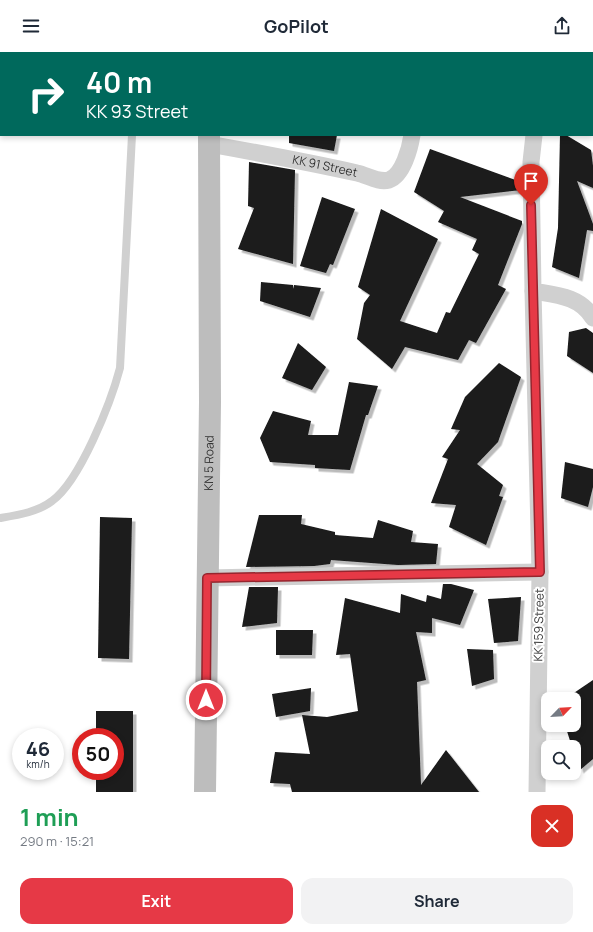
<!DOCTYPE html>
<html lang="en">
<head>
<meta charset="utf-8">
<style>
	:root { --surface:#fff; --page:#f2f2f3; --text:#1f2937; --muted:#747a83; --accent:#e63946 }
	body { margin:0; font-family:Manrope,sans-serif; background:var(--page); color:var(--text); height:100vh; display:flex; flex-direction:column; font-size:15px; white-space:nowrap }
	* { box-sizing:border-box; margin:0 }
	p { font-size:13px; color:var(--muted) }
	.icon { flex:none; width:22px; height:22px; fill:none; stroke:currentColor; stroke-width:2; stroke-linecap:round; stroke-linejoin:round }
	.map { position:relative; height:740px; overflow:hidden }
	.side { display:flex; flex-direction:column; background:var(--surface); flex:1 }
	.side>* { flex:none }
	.top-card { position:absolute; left:0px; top:0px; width:593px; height:84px; box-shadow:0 2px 6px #0003; background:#00695c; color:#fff; overflow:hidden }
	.needle { width:26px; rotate:65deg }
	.buttons { position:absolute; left:541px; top:640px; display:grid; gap:8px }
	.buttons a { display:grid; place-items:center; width:40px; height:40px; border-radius:8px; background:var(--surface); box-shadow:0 2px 6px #0003; font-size:20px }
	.speed { position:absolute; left:12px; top:676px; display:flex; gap:8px; font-size:20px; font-weight:700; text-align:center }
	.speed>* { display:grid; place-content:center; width:52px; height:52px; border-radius:50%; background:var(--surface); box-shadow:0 2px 6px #0003; line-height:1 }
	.speed small { font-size:10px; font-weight:400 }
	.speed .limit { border:6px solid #d22; background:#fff; color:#111 }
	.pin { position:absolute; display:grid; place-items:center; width:34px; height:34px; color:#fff; margin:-41px -17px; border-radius:50% 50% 50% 0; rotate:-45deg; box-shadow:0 0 4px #0007 }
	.pin .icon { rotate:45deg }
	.me { position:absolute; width:44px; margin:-22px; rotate:0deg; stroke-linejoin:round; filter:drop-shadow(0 0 3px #0008) }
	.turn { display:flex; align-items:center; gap:14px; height:84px; padding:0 20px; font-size:18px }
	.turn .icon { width:52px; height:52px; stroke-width:2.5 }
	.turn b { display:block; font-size:28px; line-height:34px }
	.round { display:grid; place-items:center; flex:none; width:42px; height:42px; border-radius:12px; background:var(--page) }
	.headline { display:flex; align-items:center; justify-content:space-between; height:68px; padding:0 20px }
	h1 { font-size:24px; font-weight:700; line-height:30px; color:#1e9e55 }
	.primary-button { display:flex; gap:8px; margin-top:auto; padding:8px 20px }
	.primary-button a { flex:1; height:46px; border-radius:12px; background:var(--accent); color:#fff; font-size:16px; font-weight:700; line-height:46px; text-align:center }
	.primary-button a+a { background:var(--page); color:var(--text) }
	header { display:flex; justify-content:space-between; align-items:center; height:52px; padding:0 20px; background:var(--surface); font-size:18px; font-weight:700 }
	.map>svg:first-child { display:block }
	.building { fill:#1a1a1a; filter:url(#shadow) }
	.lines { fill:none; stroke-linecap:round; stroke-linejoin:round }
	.service { stroke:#d0d0d0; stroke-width:8 }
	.minor { stroke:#d0d0d0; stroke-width:17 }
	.secondary { stroke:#bdbdbd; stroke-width:22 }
	.route-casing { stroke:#96252e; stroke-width:10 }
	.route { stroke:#e63946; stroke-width:7 }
	.labels { text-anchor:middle; stroke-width:4; stroke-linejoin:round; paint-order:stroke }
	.street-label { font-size:12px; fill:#333; stroke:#fff }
</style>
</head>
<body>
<header><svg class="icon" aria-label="menu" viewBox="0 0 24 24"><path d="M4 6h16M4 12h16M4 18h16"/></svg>GoPilot<svg class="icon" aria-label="share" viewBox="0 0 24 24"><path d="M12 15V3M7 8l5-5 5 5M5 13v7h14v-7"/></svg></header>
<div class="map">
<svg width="593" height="740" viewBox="0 0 593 740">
	<defs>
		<filter id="shadow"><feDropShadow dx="3.5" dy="3.5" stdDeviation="0" flood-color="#0004"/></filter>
	</defs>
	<rect width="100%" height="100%" fill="#fff"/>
	<path class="building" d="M289 83H337L334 99 289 91Z
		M560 83H566L591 98 593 114V136L577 129 593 172V179L587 178 579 226 552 215 558 176Z
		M430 97 521 130V138L460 145 522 169V172L498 233 506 237 476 291 469 288 458 308 405 295 392 317 357 287 364 251 370 243 358 235 381 157 438 187 400 269 437 281 446 260 450 261 479 202 472 198 477 187 438 170 444 159 414 140Z
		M249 110 295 118 293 212 238 197 254 156 248 154Z
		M322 145 355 157 333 213 330 212 326 221 300 214Z
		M261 230 293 233V237L294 233 321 236 310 265 260 249Z
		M586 276 593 281V321L567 304 569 280Z
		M298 291 326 315 312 338 282 326Z
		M499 311 521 325 498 390 477 412 503 433 499 444 503 445 486 493 449 475 456 453 431 451 448 407 442 405 460 378 451 377 465 345Z
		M349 330 378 334 368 363H366L350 418 315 416V413L270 410 260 386 273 359 311 369 308 383H338Z
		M565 410 593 417V435L588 455 561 446Z
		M259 463H302L301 472 335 480V483L373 486 378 468 413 479 411 490 438 492 436 512 398 513 331 508 330 512 314 514 246 515Z
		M100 465 132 466 129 607 98 606Z
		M443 532H451L474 538 460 573 432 566V581L416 580 426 628 417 630 421 733 446 698 479 740H292L290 732 270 731 275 700 310 702 302 663 327 665 358 659 350 602 336 603 345 546 400 561 401 542 426 550 427 543 441 547Z
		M249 535H278L277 571 242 575Z
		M521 545 518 589 494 591 488 547Z
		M276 578H313L312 603H276Z
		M467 597 493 598 494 627 472 634Z
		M593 628V707L580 718 574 695H572L565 673H574V647H565Z
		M311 636 310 659 276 665 272 642Z
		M96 659H133V740H96V719H115V685H96Z"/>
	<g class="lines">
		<path class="service" d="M134 1V0
			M0 466C18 463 38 460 52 449 80 429 111 350 120 316L132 83"/>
		<g class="minor">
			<path d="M544 1V0"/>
			<path d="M592 8H593"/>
			<path d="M534 83 531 110 533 239C556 243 580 244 593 266"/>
			<path id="s1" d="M209 92C259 101 308 110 357 121 367 123 378 131 389 128 403 123 410 96 412 83"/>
			<path d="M533 239 540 520 537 740"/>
			<path d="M207 526 540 520"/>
		</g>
		<g class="secondary">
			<path d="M209 0V1"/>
			<path id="s2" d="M205 740 210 350 209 83"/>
		</g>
	</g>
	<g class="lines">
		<g class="route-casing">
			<path id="route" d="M206 648 207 526 540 520 531 153"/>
		</g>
		<use href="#route" class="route"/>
	</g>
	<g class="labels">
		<g class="street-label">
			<text dy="4" stroke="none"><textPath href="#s1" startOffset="118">KK 91 Street</textPath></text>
			<text dy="4" stroke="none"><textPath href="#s2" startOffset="329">KN 5 Road</textPath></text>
			<text transform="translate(539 573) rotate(-89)" y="4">KK 159 Street</text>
		</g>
	</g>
</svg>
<div class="buttons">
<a><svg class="needle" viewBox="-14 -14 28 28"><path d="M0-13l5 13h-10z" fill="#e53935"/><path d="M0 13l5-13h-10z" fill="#747a83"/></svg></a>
<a><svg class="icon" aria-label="search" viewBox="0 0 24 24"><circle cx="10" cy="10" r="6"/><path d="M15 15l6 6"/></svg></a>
</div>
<div class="speed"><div>46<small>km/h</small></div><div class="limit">50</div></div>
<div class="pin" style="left:531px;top:153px;background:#d93025"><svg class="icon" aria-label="arrive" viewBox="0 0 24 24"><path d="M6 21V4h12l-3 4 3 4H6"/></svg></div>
<svg class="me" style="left:206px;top:648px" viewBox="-20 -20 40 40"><circle r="17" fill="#e63946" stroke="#fff" stroke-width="3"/><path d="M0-11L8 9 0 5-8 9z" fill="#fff"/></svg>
<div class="top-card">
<div class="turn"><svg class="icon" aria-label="right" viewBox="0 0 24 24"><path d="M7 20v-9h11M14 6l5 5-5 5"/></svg><div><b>40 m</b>KK 93 Street</div></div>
</div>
</div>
<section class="side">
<div class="headline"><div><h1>1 min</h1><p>290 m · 15:21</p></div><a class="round" style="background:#d93025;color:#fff"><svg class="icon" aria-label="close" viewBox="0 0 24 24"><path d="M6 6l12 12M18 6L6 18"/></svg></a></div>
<div class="primary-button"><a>Exit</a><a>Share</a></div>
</section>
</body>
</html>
